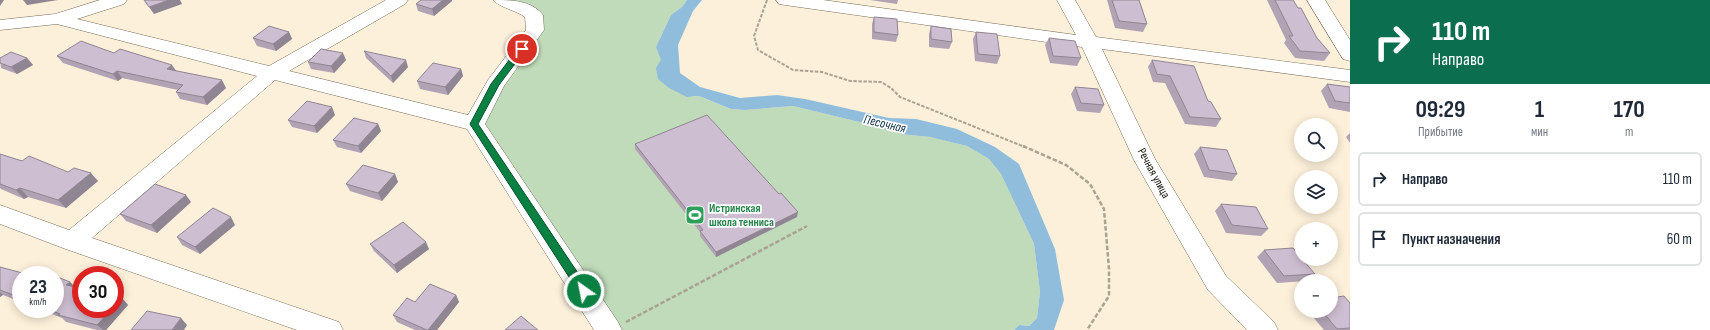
<!DOCTYPE html>
<html lang="ru">
<head>
<meta charset="utf-8">
<style>
	:root { --surface:#fff; --page:#f2f2f3; --text:#1f2937; --muted:#747a83; --line:#e0e1e3 }
	body { margin:0; font-family:"Sofia Sans Condensed",sans-serif; background:var(--page); color:var(--text); height:100vh; display:flex; flex-direction:column; font-size:15px; white-space:nowrap }
	* { box-sizing:border-box; margin:0 }
	p { font-size:13px; color:var(--muted) }
	.icon { flex:none; width:22px; height:22px; fill:none; stroke:currentColor; stroke-width:2; stroke-linecap:round; stroke-linejoin:round }
	.map { position:relative; flex:1; overflow:hidden }
	.side { display:flex; flex-direction:column; background:var(--surface); width:360px }
	.side>* { flex:none }
	.guide { background:#0b6e4f; color:#fff; overflow:hidden }
	.fabs { position:absolute; left:1294px; top:118px; display:grid; gap:8px }
	.fabs a { display:grid; place-items:center; width:44px; height:44px; border-radius:50%; background:var(--surface); box-shadow:0 2px 10px #0003; font-size:20px }
	.speed { position:absolute; left:12px; top:266px; display:flex; gap:8px; font-size:20px; font-weight:700; text-align:center }
	.speed>* { display:grid; place-content:center; width:52px; height:52px; border-radius:50%; background:var(--surface); box-shadow:0 2px 10px #0003; line-height:1 }
	.speed small { font-size:10px; font-weight:400 }
	.speed .limit { border:6px solid #d22; background:#fff; color:#111 }
	.pin { position:absolute; display:grid; place-items:center; width:34px; height:34px; color:#fff; margin:-17px; border:2px solid #fff; border-radius:50%; box-shadow:0 1px 4px #0007 }
	.me { position:absolute; width:44px; margin:-22px; rotate:327deg; stroke-linejoin:round; filter:drop-shadow(0 0 3px #0008) }
	.turn { display:flex; align-items:center; gap:14px; height:84px; padding:0 16px; font-size:18px }
	.turn .icon { width:52px; height:52px; stroke-width:2.5 }
	.turn b { display:block; font-size:28px; line-height:34px }
	.eta { display:flex; justify-content:space-evenly; align-items:center; height:68px; text-align:center }
	.eta b { font-size:24px; font-weight:700; line-height:28px }
	ul { padding:0; list-style:none }
	li { display:flex; align-items:center; gap:12px; height:54px; margin:0 8px 6px; padding:0 8px; border:2px solid var(--line); border-radius:6px }
	li div { flex:1 }
	li b { display:block; font-size:15px }
	li em { font-style:normal }
	main { display:flex; flex:1; min-height:0 }
	.map>svg:first-child { display:block }
	.green { fill:#bfdbb9 }
	.water { fill:#91bddd }
	.lines { fill:none; stroke-linecap:round; stroke-linejoin:round }
	.minor-casing { stroke:#756b58; stroke-width:1 }
	.path-far1 { stroke:#aba291; stroke-width:2; stroke-dasharray:3.5 1.5; stroke-linecap:butt }
	.path { stroke:#aba291; stroke-width:2.5; stroke-dasharray:4.5 2; stroke-linecap:butt }
	.minor { fill:#fff; fill-rule:evenodd }
	.wall { fill:#b1a3b4 }
	.shaded-wall { fill:#908592 }
	.building { fill:#cebed1; stroke:#908592 }
	.route { fill:#0b8043; stroke:#07532c }
	.labels { text-anchor:middle; stroke-width:3.5; stroke-linejoin:round; paint-order:stroke }
	.street-label { font-size:12px; fill:#16120b; stroke:#fff }
	.leisure-label { font-size:12px; font-weight:bold; fill:#27864d; stroke:#fff; text-anchor:start }
	.water-label { font-size:13px; font-style:italic; fill:#0c3148; stroke:#fff }
</style>
</head>
<body>
<main>
<div class="map">
<svg width="1350" height="330" viewBox="0 0 1350 330">
	<rect width="100%" height="100%" fill="#fcf0da"/>
	<path class="green" d="M512 0H687L682 7 671 15 656 47 692 97 699 96 731 109 745 110 793 106 884 128 900 134 930 137 967 146 989 159 1001 174 1034 244 1040 292 1037 318 1029 326 1019 325 1014 330H612L480 120 539 32 530 7Z"/>
	<path class="water" d="M687 0H702L693 11 678 45 680 73 700 87 740 98 777 95 805 99 889 118 916 119 957 129 995 147 1019 164 1055 249 1064 300 1054 330H1014L1019 325 1029 326 1037 318 1040 292 1034 244 1001 174 989 159 967 146 930 137 900 134 884 128 793 106 745 110 731 109 699 96 687 97 669 88 658 79 656 68 661 60 656 47 671 15 682 7Z"/>
	<g class="lines">
		<g class="minor-casing">
			<path id="minor" d="M100 0H127L124 4 77 19 269 66 386 0H408L405 4 289 71 468 115 488 80 526 30 525 17C517 11 499 7 493 0 511 0 531 0 543 15L544 30 504 86 485 124 618 322 622 330H594L467 129 275 80 92 238 339 322 343 330H297L63 248 0 224V205L69 230 257 76 57 24 0 30V20L55 14Z
				M776 0H823L1076 35 1057 0H1075L1096 37 1350 70V82L1102 49 1155 159 1226 276 1274 322 1278 330H1247L1208 290 1134 160 1082 47 785 5 779 4Z
				M1307 0H1325L1350 40V61L1343 59Z"/>
		</g>
		<path class="path-far1" d="M767 0 754 36 758 50 793 70 822 72 850 81 881 82 891 88 900 97 1025 147"/>
		<path class="path" d="M1023 146 1066 165 1090 184 1104 209 1109 269V296L1087 330
			M626 322 807 226"/>
		<use href="#minor" class="minor"/>
	</g>
	<path class="wall" d="M421 0H452V1L434 16 418 11 416 4Z
		M870 0H898L897 4Z
		M1107 0H1139L1147 24 1143 32 1115 28Z
		M1267 0H1293L1317 38 1330 53 1324 61 1295 58 1284 43 1286 40Z
		M874 17 898 35 896 42 872 39V24Z
		M931 26 952 42 949 49 929 47V34Z
		M289 32 292 39 276 51 257 46 253 38Z
		M976 32 1000 56 997 64 975 61 973 39Z
		M1049 38 1081 58 1077 66 1050 63 1045 45Z
		M364 51 408 67 393 83 366 58Z
		M114 53 176 71 226 88 207 105 180 99 176 92 178 90 122 78 118 81 63 63 57 56Z
		M0 58H27L33 65 17 74 1 68Z
		M346 60 334 73 311 69 308 62Z
		M1152 60 1208 101 1221 119 1216 127 1185 124 1165 83 1153 82 1148 67Z
		M461 69 463 76 448 95 420 89 417 81Z
		M1327 84 1350 87V112L1329 108 1321 91Z
		M1075 87 1104 105 1100 113 1077 111 1071 94Z
		M335 115 317 133 292 127 288 120Z
		M378 124 381 131 361 153 337 147 333 140Z
		M1350 133V143L1346 137Z
		M635 144 797 217 716 257 700 236V232L635 149Z
		M1200 147 1237 174 1232 181 1204 177 1194 154Z
		M0 154 22 161 68 172 98 181 66 208 28 197 24 199 1 189 0 188Z
		M395 174 398 182 382 201 350 191 346 184Z
		M191 202 157 233 126 221 120 214Z
		M1221 204 1268 229 1261 236 1226 233 1215 211Z
		M235 225 200 254 182 245 177 237Z
		M370 244 429 249 397 273 374 251Z
		M1264 250 1315 274 1307 281 1277 283 1257 257Z
		M0 267 21 275V302L3 295 0 297Z
		M70 282 75 287 122 298 128 305 106 330H97L66 322 62 318 39 309H55Z
		M456 295 459 302 437 330H415L397 322 393 315Z
		M1350 303V330H1324L1308 311H1331Z"/>
	<path class="shaded-wall" d="M0 0H4L0 6Z
		M23 0H58L27 5Z
		M169 0H180L182 4 154 14 149 7Z
		M443 0H452V1L434 16 432 9Z
		M289 32 292 39 276 51 273 44Z
		M343 53 346 60 334 73 331 66Z
		M27 58 33 65 17 74 11 67Z
		M406 60 408 67 393 83 391 76Z
		M172 65 177 72 167 69Z
		M461 69 463 76 448 95 445 87Z
		M117 71 122 78 118 81 113 74Z
		M222 80 226 88 207 105 203 97Z
		M332 107 335 115 317 133 314 126Z
		M378 124 381 131 361 153 358 146Z
		M91 173 98 181 66 208 58 200Z
		M395 174 398 182 382 201 378 193Z
		M20 188 28 197 24 199 16 190Z
		M186 195 191 202 157 233 151 225Z
		M798 212 797 217 716 257V252Z
		M231 217 235 225 200 254 195 247Z
		M426 242 429 249 397 273 394 265Z
		M70 282 77 289 66 285Z
		M0 292 3 295 0 297Z
		M456 295 459 302 437 330H428Z
		M122 298 128 305 106 330H103L97 325 112 309H115V305Z
		M181 318 187 325 184 330H172Z"/>
	<path class="building" d="M144 0H169L149 7Z
		M421 0H443L432 9 416 4Z
		M1112 0H1139L1147 24 1119 21Z
		M1275 0H1293L1298 8H1301L1317 38 1330 53 1300 51 1289 36H1293Z
		M874 17 897 19 898 35 874 32Z
		M269 26 289 32 273 44 253 38Z
		M931 26 951 29 952 42 931 39Z
		M976 32 997 34 1000 56 978 54Z
		M1049 38 1075 41 1081 58 1053 56Z
		M81 41 114 53 120 49 172 65 167 69 222 80 203 97 176 92 183 85 117 71 113 74 57 56Z
		M321 49 343 53 331 66 308 62Z
		M364 51 406 60 391 76Z
		M11 52 27 58 11 67 0 63V58Z
		M1152 60 1194 66 1208 101 1211 102 1221 119 1190 117 1170 76 1157 74Z
		M433 63 461 69 445 87 417 81Z
		M1327 84 1350 87V103L1335 101Z
		M1075 87 1098 89 1104 105 1081 103Z
		M307 101 332 107 314 126 288 120Z
		M707 115 779 194 781 193 798 212 716 252 700 231 703 230 635 144Z
		M354 118 378 124 358 146 333 140Z
		M1200 147 1227 150 1237 174 1209 170Z
		M0 154 22 161 29 156 68 172 74 168 91 173 58 200 20 188 16 190 0 184Z
		M363 165 395 174 378 193 346 184Z
		M155 184 186 195 151 225 120 214Z
		M1221 204 1256 207 1268 229 1232 225Z
		M213 208 231 217 195 247 177 237Z
		M403 222 426 242 394 265 370 244Z
		M1293 248 1301 257V259H1302L1315 274 1284 276 1264 250Z
		M0 267 30 275H21V298L0 290Z
		M42 271 52 275H37Z
		M55 276 70 282 66 285 81 288V309H112L97 325 58 315 60 314 48 309H55Z
		M430 284 456 295 428 330H427L393 315 407 298 415 302Z
		M1344 296 1350 303V328L1337 329 1322 311H1331V298Z
		M115 297 122 298 115 305Z
		M147 311 181 318 172 330H131Z
		M521 316 538 330H505Z"/>
	<path class="route" d="M519 47H525L526 49 499 85 478 124 588 288 589 291 588 294 584 296 580 294 470 124 491 84Z"/>
	<defs>
		<g id="stadium-square" transform="scale(1)"><rect x="-9" y="-9" width="18" height="18" rx="4" fill="#2e9e5b" stroke="#fff"/><path d="M0-5a6.5 5 0 1 0 0 10a6.5 5 0 1 0 0-10ZM-3.5-1.8h7v3.6h-7Z" fill="#fff"/></g>
	</defs>
	<g fill-rule="evenodd">
		<use href="#stadium-square" x="695" y="215"/>
	</g>
	<g class="labels">
		<g class="street-label">
			<text transform="translate(1154 173) rotate(62)" y="4">Речная улица</text>
		</g>
		<g class="leisure-label">
			<text x="709" y="212">Истринская<tspan x="709" dy="14">школа тенниса</tspan></text>
		</g>
		<g class="water-label">
			<text transform="translate(885 123) rotate(13)" y="5">Песочная</text>
		</g>
	</g>
</svg>
<div class="fabs">
<a><svg class="icon" aria-label="search" viewBox="0 0 24 24"><circle cx="10" cy="10" r="6"/><path d="M15 15l6 6"/></svg></a>
<a><svg class="icon" aria-label="layers" viewBox="0 0 24 24"><path d="M12 4l9 5-9 5-9-5zM3 14l9 5 9-5"/></svg></a>
<a>+</a>
<a>−</a>
</div>
<div class="speed"><div>23<small>km/h</small></div><div class="limit">30</div></div>
<div class="pin" style="left:522px;top:49px;background:#d93025"><svg class="icon" aria-label="arrive" viewBox="0 0 24 24"><path d="M6 21V4h12l-3 4 3 4H6"/></svg></div>
<svg class="me" style="left:584px;top:291px" viewBox="-20 -20 40 40"><circle r="17" fill="#0b8043" stroke="#fff" stroke-width="3"/><path d="M0-11L8 9 0 5-8 9z" fill="#fff"/></svg>
</div>
<section class="side">
<div class="guide">
<div class="turn"><svg class="icon" aria-label="right" viewBox="0 0 24 24"><path d="M7 20v-9h11M14 6l5 5-5 5"/></svg><div><b>110 m</b>Направо</div></div>
</div>
<div class="eta">
<div><b>09:29</b><p>Прибытие</p></div>
<div><b>1</b><p>мин</p></div>
<div><b>170</b><p>m</p></div>
</div>
<ul>
<li><svg class="icon" aria-label="right" viewBox="0 0 24 24"><path d="M7 20v-9h11M14 6l5 5-5 5"/></svg><div><b>Направо</b></div><em>110 m</em></li>
<li><svg class="icon" aria-label="arrive" viewBox="0 0 24 24"><path d="M6 21V4h12l-3 4 3 4H6"/></svg><div><b>Пункт назначения</b></div><em>60 m</em></li>
</ul>
</section>
</main>
</body>
</html>
